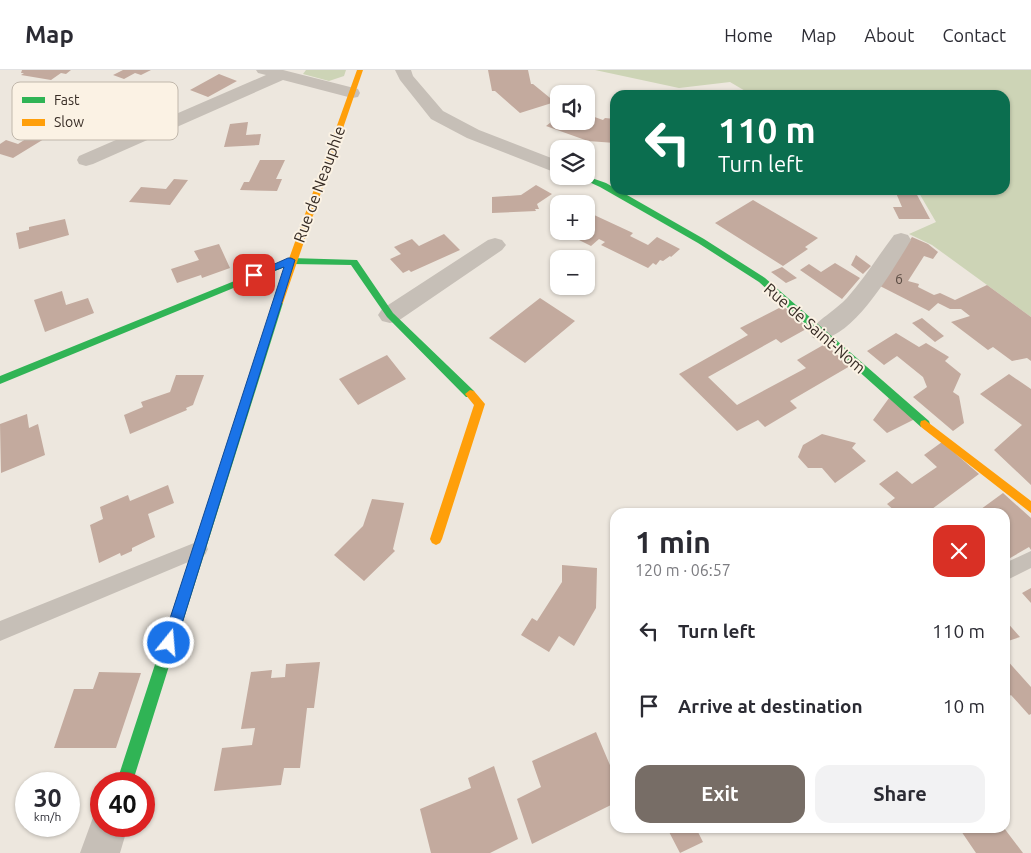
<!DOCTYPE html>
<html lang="en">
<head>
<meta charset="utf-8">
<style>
	:root { --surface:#fff; --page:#f2f2f3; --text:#2b2b33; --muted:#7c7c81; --line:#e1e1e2; --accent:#776d66 }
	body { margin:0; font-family:Ubuntu,sans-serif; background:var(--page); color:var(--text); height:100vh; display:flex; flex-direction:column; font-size:19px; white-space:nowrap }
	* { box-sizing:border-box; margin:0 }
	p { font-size:16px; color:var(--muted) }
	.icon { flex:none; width:28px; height:28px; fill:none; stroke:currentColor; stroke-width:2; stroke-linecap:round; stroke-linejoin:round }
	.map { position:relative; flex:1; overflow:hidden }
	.side { position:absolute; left:610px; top:438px; width:400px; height:325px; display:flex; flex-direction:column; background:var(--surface); border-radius:15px; box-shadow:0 1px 4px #0004 }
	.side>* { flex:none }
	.guide { position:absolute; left:610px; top:20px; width:400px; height:105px; border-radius:15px; box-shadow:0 1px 4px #0004; background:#0b6e4f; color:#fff; overflow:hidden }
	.fabs { position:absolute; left:550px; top:15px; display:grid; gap:10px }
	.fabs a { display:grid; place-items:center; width:45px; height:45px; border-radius:10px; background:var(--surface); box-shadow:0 1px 4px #0004; font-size:25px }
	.speed { position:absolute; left:15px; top:702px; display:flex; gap:10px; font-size:25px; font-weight:700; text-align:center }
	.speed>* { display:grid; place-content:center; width:65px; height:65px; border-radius:50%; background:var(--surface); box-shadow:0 1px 4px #0004; line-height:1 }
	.speed small { font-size:12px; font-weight:400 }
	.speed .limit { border:8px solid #d22; background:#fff; color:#111 }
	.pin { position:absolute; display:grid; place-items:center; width:42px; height:42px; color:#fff; margin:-21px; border-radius:10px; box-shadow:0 2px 8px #0006 }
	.me { position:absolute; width:55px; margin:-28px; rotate:17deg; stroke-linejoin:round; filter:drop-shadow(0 0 4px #0008) }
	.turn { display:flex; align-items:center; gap:18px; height:105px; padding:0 25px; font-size:22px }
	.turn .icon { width:65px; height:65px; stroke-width:2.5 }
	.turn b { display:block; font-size:35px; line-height:42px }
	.round { display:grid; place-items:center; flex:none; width:52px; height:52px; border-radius:15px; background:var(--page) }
	.head { display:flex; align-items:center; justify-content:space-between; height:85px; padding:0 25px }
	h1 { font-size:30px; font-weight:700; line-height:38px }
	.primary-button { display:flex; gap:10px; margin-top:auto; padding:10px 25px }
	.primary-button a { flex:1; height:58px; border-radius:15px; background:var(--accent); color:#fff; font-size:20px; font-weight:700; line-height:58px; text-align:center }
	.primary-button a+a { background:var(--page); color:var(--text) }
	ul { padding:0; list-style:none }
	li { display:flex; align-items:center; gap:15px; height:75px; padding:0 25px }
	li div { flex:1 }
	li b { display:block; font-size:19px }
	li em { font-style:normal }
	header { display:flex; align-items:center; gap:30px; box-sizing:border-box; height:70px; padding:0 25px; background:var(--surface); border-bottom:1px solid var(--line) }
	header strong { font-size:24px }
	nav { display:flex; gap:28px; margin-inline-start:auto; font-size:18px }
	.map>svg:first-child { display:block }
	.green { fill:#cdd4b6 }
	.building { fill:#c3aa9e }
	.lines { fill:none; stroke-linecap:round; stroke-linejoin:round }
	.lane { fill:#c6bfb7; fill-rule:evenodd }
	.street { fill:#c6bfb7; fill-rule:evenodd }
	.fast { fill:#30b455; fill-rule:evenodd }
	.slow { fill:#ff9f0a; fill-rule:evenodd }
	.route { fill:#1a73e8; stroke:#114b97 }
	.labels { text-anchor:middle; stroke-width:4; stroke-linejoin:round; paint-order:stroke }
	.number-label { font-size:14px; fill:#5a4c43 }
	.street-label { font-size:16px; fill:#372c25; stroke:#fbf2e4 }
	.key { fill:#fbf2e4; stroke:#c0b7ab; stroke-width:1 }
	.key-label { font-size:14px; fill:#372c25 }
</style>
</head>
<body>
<header>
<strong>Map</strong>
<nav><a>Home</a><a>Map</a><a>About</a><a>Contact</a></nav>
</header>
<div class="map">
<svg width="1031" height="783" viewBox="0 0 1031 783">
	<rect width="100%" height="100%" fill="#ede7de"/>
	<path class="green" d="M306 0H346L344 6 329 11 303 4Z
		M595 0H1031V247L932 175 909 164 936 152 919 123 914 120H1005V25H752L730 12 679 18Z"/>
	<path class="building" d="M22 0H71L66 4 61 3 51 10 21 5 24 3H21Z
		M123 0H151L141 5 135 3 124 9 113 5Z
		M488 0H528L531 14H533L555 32 520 43 495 21H492Z
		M219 4 237 11 208 27 190 20Z
		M586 44 603 50 605 48 615 49V73L588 71 546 56 559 46V51H586Z
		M248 52 246 65 261 64 259 75 224 77 230 54Z
		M32 65 44 69 13 88 0 84V74L6 70 18 74Z
		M260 90H285L276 109H282L277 121 240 120 244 112H249Z
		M174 109 188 110 170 135 129 132 141 117 166 119Z
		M536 115 552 124 537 134 539 139H535L536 141 492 143V127L521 125Z
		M896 123H916L930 149H899L893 137H902Z
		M753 130 818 168 805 177 808 179 783 196 715 153Z
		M592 144 633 163 630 166 648 175 657 167 680 179 671 187 670 186 663 191 660 190 656 195 653 193 648 198 601 175 605 172 599 169 591 176 573 167 580 161H586V149Z
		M65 149 69 165 19 179 16 163 29 160V157Z
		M444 164 460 180 411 202 409 200 403 203 390 189 401 184 394 177 412 169 419 176Z
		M912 167 928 174 938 182 933 189 924 186 908 211 919 214 918 217 934 225 940 223 955 230 987 215 1031 247V291L1027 288 1012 291 993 277 988 280 951 252 970 246 961 239H950L938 233 929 241 878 215Z
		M219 174 230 198 202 208 201 205 177 213 171 199 199 190 194 181Z
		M856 185 871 196 863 204 851 195Z
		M835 193 860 208 842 229 800 200 809 194 821 202Z
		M782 197 797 208 786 213 771 202Z
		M62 221 66 235 88 228 94 243 45 262 34 230Z
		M540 228 575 251 525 293 489 268Z
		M783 236 808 258 781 273 776 269 708 307 737 335 806 298 797 290 825 274 850 296 790 331 797 338 765 357 758 350 737 361 679 304 748 265 740 258Z
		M922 248 944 266 935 272 912 253Z
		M896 263 919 277 926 273 949 287 945 291 961 304 953 322 959 326 964 353 953 361 913 327 927 317 923 307 897 286 884 295 867 281Z
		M387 285 406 309 358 335 339 309Z
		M1009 304 1031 319V415L994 380 1022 355 980 324Z
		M176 305H204L193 335 186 338 187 340 130 364 124 345 143 337 141 332 170 322Z
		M889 328 915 349 887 363 873 350Z
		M27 344 29 358 38 354 45 385 1 403 0 354Z
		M822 364 856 373 852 378 866 391 835 413 822 398H808L798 387 803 375Z
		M942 372 979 404 928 442H896L887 434 895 428 879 414 897 401 912 414 937 397 924 385Z
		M168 415 174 433 148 444 155 467 132 478V481L121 486 120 483 99 493 90 455 103 449 100 437 128 425 130 431Z
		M1003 423 1031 448V480L1029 477 1005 491V442H977Z
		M372 429 404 433 393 479 395 481 364 511 334 485 363 456Z
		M562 495 597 498 596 538 574 576 559 566 549 582 521 565 532 548 537 551 562 512Z
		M1031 518V533L1022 523Z
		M1005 550 1020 567 1005 572Z
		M1005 588 1031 617V644L1029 645 1011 625 1005 629Z
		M320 592 314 638H307L300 698H284L281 715 214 721 222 678 252 675 255 658 241 659 251 602 272 600 271 608 285 607 286 594Z
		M99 602 141 603 116 678H54L74 619H93Z
		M596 662 615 707V733L532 774 517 729 541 717 532 691Z
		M494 696 518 769 490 783H431L420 739 471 718 468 708Z
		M667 758H696L703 772 680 783Z
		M959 758H1004L1023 783H976Z"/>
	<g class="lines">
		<path class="lane" d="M199 471 205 473 208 479 205 485 0 571V551Z
			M1031 481V498L1005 511V493Z"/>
		<path class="street" d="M256 0H283L358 19 360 23 358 27 352 28 283 10 93 94 86 96 79 94 77 90 79 86 266 5 258 3Z
			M395 0H411L413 6 443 41 479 60 559 91V104L467 68 431 49 400 10Z
			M901 163 908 165 911 170C895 196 848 279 813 268L809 262C815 252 837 239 847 228 864 209 878 186 894 165Z
			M495 168 502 170 506 175 502 180 398 251 390 253 382 251 378 245 382 239 488 170Z
			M101 740V756H128L120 783H80L95 742Z"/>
		<path class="fast" d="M576 106H586L606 113 704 169 765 208 929 351 930 354 929 357H921L759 212 698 173 600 117Z
			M291 188 357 190 393 243 474 321 475 324 474 327H466L387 247 351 195 292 194 0 314V306Z
			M278 230 283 233 132 714H116L273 233Z"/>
		<path class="slow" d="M357 0H363L283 233 278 236 275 235 273 233Z
			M470 320 474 321 485 334 442 469 440 473 436 475 432 473 430 469 474 335 465 324Z
			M925 350 1031 431V443L921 357 920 354 921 351Z"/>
	</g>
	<path class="route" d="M288 188H291L295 190 176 573 174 578 169 580 164 578 162 573 284 197 254 208 250 205Z"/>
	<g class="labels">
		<g class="number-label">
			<text x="899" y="214">6</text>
		</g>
		<g class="street-label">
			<text transform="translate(319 114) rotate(-70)" y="6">Rue de Neauphle</text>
			<text transform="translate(815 258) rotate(41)" y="6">Rue de Saint-Nom</text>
		</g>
	</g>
	<rect x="12" y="12" width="166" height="58" rx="8" class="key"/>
	<rect x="22" y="27" width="23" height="6" fill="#30b455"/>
	<rect x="22" y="49" width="23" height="7" fill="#ff9f0a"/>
	<g class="key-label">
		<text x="54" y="35">Fast</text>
		<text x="54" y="57">Slow</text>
	</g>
</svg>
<div class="fabs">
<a><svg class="icon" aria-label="sound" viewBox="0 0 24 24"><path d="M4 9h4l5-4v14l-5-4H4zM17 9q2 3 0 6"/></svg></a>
<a><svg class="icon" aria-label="layers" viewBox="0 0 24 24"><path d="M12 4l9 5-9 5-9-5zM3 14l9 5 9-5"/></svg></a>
<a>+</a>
<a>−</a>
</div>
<div class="speed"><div>30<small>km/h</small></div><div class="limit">40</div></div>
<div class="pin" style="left:254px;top:205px;background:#d93025"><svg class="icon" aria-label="arrive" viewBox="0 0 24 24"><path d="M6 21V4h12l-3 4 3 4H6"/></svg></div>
<svg class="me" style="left:169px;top:573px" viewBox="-20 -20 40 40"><circle r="17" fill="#1a73e8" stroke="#fff" stroke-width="3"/><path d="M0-11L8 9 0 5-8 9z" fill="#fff"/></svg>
<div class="guide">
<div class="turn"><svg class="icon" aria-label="left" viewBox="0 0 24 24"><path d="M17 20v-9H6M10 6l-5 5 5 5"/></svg><div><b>110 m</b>Turn left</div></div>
</div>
<section class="side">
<div class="head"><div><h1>1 min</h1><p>120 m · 06:57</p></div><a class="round" style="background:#d93025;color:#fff"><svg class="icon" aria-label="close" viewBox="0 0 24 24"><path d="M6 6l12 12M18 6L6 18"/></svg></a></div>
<ul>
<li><svg class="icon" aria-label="left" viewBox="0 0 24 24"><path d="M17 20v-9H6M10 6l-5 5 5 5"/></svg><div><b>Turn left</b></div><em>110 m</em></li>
<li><svg class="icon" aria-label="arrive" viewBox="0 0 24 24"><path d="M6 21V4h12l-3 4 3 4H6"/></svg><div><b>Arrive at destination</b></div><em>10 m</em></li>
</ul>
<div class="primary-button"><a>Exit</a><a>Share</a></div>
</section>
</div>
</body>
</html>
